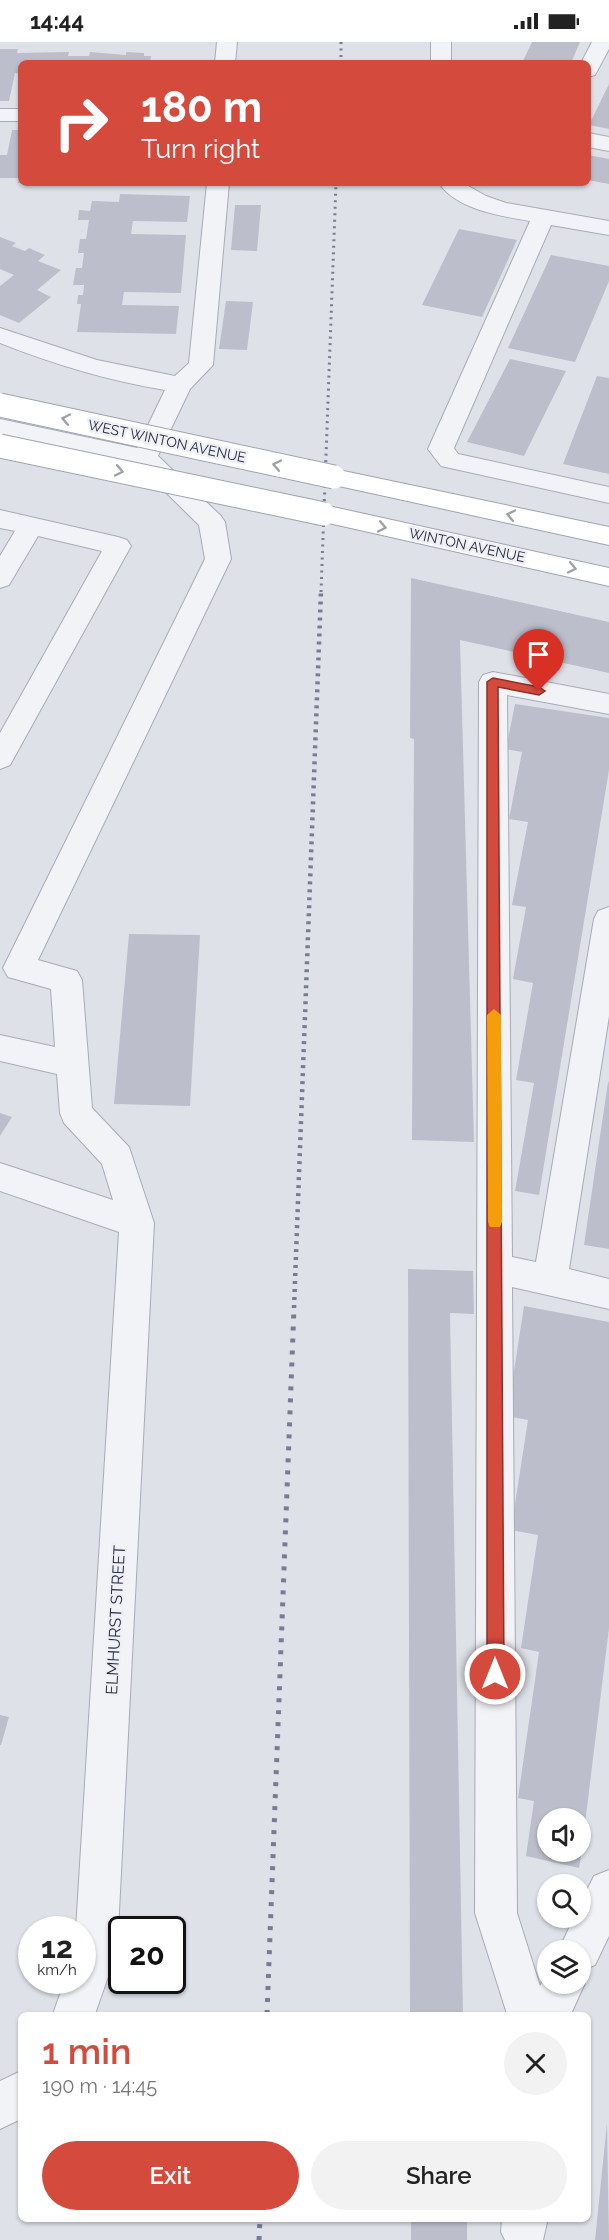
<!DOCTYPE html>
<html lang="en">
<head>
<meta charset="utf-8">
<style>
	:root { --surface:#fff; --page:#f2f2f2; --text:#222; --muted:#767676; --accent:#d44b3e }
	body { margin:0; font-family:Raleway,sans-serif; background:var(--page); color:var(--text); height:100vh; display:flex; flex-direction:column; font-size:22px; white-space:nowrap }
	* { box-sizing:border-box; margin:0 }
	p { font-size:20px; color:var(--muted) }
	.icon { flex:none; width:33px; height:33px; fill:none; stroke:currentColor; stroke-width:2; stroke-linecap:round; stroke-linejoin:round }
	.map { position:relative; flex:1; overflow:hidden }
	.drawer { position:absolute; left:18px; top:1970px; width:573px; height:210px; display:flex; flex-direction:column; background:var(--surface); border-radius:9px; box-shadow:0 2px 4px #0004 }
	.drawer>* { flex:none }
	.top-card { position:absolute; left:18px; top:18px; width:573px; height:126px; border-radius:9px; box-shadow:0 2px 4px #0004; background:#d44b3e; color:#fff; overflow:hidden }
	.buttons { position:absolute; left:537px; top:1766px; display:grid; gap:12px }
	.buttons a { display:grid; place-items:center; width:54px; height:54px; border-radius:50%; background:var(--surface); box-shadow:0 2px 4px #0004; font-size:30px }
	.speed { position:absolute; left:18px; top:1874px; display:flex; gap:12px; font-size:30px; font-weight:700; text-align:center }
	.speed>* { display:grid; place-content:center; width:78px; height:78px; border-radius:50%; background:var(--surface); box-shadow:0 2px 4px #0004; line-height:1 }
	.speed small { font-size:15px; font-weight:400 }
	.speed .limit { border:3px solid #111; border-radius:9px; background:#fff; color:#111 }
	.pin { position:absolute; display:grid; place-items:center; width:51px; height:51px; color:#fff; margin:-62px -26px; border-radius:50% 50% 50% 0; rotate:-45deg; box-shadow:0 0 6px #0007 }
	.pin .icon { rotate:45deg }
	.me { position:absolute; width:66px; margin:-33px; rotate:0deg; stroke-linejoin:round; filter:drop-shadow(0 0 4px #0008) }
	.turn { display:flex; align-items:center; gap:21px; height:126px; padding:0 24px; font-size:27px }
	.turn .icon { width:78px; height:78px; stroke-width:2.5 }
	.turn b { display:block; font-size:42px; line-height:51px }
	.round { display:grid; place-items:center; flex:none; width:63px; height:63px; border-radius:32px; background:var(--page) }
	.overview { display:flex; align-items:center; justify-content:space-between; height:102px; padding:0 24px }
	h1 { font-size:36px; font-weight:600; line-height:45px; color:var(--accent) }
	.cta { display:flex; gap:12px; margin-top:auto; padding:12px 24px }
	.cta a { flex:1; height:69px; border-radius:36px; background:var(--accent); color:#fff; font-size:24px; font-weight:600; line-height:69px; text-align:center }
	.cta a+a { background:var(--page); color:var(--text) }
	.status { display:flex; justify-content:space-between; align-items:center; height:42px; padding:0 30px; background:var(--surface); direction:ltr }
	.status svg { height:16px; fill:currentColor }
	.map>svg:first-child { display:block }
	.building { fill:#bcbecc }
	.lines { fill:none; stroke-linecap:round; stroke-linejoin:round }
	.minor-casing { stroke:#a8aab7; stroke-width:2 }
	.major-casing { stroke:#9ea2b5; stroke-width:2 }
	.minor { fill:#f2f3f7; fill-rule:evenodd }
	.major { fill:#fff; fill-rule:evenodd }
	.rail-far2 { stroke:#787c93; stroke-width:3; stroke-dasharray:2 4.5; stroke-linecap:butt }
	.rail-far1 { stroke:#787c93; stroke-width:4.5; stroke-dasharray:3 5; stroke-linecap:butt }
	.rail { stroke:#787c93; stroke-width:5; stroke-dasharray:4 8; stroke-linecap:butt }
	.major-bridge-casing { stroke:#9ea2b5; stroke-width:25; stroke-linecap:butt }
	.major-bridge { stroke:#fff; stroke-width:23 }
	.oneway { stroke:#9ea0aa }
	.route { fill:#d44b3e; stroke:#8a3128; stroke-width:1.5 }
	.slow { fill:#f59e0b }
	.labels { text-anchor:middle; stroke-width:5; stroke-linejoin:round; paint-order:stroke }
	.far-street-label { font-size:14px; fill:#272b41; stroke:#eff0f6 }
	.street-label { font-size:16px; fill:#272b41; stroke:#eff0f6 }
</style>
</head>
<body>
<div class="status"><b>14:44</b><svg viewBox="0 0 49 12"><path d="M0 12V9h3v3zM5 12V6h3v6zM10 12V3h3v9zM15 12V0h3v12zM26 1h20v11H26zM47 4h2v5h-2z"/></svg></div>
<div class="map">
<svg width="609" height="2198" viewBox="0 0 609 2198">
	<rect width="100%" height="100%" fill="#dfe1e9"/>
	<path class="building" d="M532 0H580L571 21H522Z
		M0 7H18L17 11 69 10 68 14H89L90 10 126 13V10L144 11V14H151L150 21H21V32L15 31 9 59H0Z
		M609 42V87L589 83Z
		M12 88H21V141H18L19 136H0V113H7Z
		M588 113 609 117V142L588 138Z
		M120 152 190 154 187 180 133 179 131 192 186 193 181 251 124 250 122 263 179 264 176 292 77 290 81 262H77L78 253H83L84 243H73L76 226H82L84 211H78L80 197H86L89 178H78L79 168 90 169 92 159 119 160Z
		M235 163H261L257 209 231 208Z
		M459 187 517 198 482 275 422 263Z
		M0 195 16 201 12 204 25 209 29 206 45 213 38 219 61 228 37 248 51 255 19 281 0 273V244L14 233 0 227Z
		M551 213 609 224V239L575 320 508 306Z
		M226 259 253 260 247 308 219 307Z
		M510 317 566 329 524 414 467 400Z
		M597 334 609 336V432L563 422Z
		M411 536 609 580V631L460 598 474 1100 412 1098 414 697 410 696Z
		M515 662 609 676V728L539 1153 515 1149 534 1041 516 1038 533 941 513 937 526 865 512 863 528 780 509 777 522 710 506 707Z
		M129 892 200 893 190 1064 114 1062Z
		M608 1040H609V1207L584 1203Z
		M0 1071 12 1075 0 1094Z
		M408 1227 473 1229 474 1272 450 1271 463 1972H410Z
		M524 1264 609 1280V1586L582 1806 580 1776H548V1809H582L579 1826 526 1814 534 1759 518 1756 539 1610 521 1606 538 1493 511 1488 528 1378 507 1374Z
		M0 1673 9 1675 1 1703H0Z
		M607 2081 609 2198H595Z
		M411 2176H467V2198H411Z"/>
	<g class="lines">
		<g class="minor-casing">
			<path id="minor" d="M217 0H237L235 21H215Z
				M431 0H451V21H431Z
				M592 0H609V7L595 33 588 35V21H581Z
				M0 67H21V79H0Z
				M588 91 609 95V109L588 105Z
				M207 141H229L213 323 190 347 158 414 221 474 225 480 231 517 38 918 77 929 82 938 92 1066 129 1105 154 1181 117 1909 95 1972H53L65 1938H82V1887H76L119 1190 0 1149V1121L113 1158 102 1122 64 1081 60 1071 57 1032 0 1019V993L55 1005 51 947 8 935 3 926 205 517 199 483 137 422 0 393V377L137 406 165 348C109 339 53 322 0 301V286L97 318 175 334 189 321Z
				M439 141H463L486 154 506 161 609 179V193L551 183 454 406 458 412 609 445V461L441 424 428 407 530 179C501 174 457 168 439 141Z
				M0 468 118 495 127 498 131 504 10 723 0 727V691L102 509 38 494 9 543 0 546V514L15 489 0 486Z
				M493 630 609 652V672L507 653 512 1215 536 1220 594 877 598 869 609 865V974L569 1227 609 1237V1267L512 1245 517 1871 540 1944 548 1929V1941H580V1930L585 1941 571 1972H507L475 1871 479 640 483 633Z
				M609 1828V1894L595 1923 580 1929V1908H559L574 1875H580V1862L594 1834Z
				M21 2029V2077L0 2087V2039Z
				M502 2176H548L543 2198H505L501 2190Z"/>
		</g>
		<g class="major-casing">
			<path id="major" d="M334 427 609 485V503L325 441 321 435 325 429Z
				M324 463 609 526V544L315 478 311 472 315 466Z"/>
		</g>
		<use href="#minor" class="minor"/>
		<use href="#major" class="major"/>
		<path class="rail-far2" d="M341 0V21
			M321 550 336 141"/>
		<path class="rail-far1" d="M294 1266 321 549"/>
		<path class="rail" d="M267 1972 294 1265
			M259 2198 260 2176"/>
		<g class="major-bridge-casing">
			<path id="major-bridge" d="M0 363 334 435
				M0 404 324 472"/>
		</g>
		<use href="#major-bridge" class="major-bridge"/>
	</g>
	<defs><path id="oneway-chevron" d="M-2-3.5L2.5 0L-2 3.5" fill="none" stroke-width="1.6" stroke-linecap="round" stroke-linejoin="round" transform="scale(1.5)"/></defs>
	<g class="oneway">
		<use href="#oneway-chevron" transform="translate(66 377) rotate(-168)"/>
		<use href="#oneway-chevron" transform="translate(277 423) rotate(-168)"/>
		<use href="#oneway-chevron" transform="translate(119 429) rotate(12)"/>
		<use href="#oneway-chevron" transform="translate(511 473) rotate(-168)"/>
		<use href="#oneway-chevron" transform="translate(382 485) rotate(12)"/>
		<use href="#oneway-chevron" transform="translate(572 526) rotate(12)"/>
	</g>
	<path class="route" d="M493 636 539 645 545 649 539 653 498 645 504 1632 501 1638 495 1640 490 1638 487 1632V640Z"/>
	<path class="slow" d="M494 967 501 973 502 1180 500 1185H490L488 1180 487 973Z"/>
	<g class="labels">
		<g class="far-street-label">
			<text transform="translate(167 399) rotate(12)" y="5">WEST WINTON AVENUE</text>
			<text transform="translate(467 503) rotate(12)" y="5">WINTON AVENUE</text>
		</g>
		<g class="street-label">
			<text transform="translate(115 1578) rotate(-87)" y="6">ELMHURST STREET</text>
		</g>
	</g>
</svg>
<div class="buttons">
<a><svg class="icon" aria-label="sound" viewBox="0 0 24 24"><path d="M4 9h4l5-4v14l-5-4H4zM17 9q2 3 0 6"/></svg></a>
<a><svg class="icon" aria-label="search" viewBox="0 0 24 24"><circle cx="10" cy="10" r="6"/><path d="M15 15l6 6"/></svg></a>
<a><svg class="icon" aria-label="layers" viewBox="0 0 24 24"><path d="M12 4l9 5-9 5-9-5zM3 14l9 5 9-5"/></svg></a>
</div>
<div class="speed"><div>12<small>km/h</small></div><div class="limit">20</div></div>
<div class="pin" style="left:539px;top:649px;background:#d93025"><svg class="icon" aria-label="arrive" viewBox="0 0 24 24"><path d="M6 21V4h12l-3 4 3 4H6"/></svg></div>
<svg class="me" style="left:495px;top:1632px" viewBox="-20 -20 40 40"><circle r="17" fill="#d44b3e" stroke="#fff" stroke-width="3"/><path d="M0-11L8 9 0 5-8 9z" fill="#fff"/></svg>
<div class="top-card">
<div class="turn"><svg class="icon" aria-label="right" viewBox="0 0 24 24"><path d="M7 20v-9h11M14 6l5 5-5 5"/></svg><div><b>180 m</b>Turn right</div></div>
</div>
<section class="drawer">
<div class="overview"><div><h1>1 min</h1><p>190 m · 14:45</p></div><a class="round"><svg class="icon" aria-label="close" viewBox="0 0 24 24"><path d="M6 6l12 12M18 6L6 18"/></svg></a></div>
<div class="cta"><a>Exit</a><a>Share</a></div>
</section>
</div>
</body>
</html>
